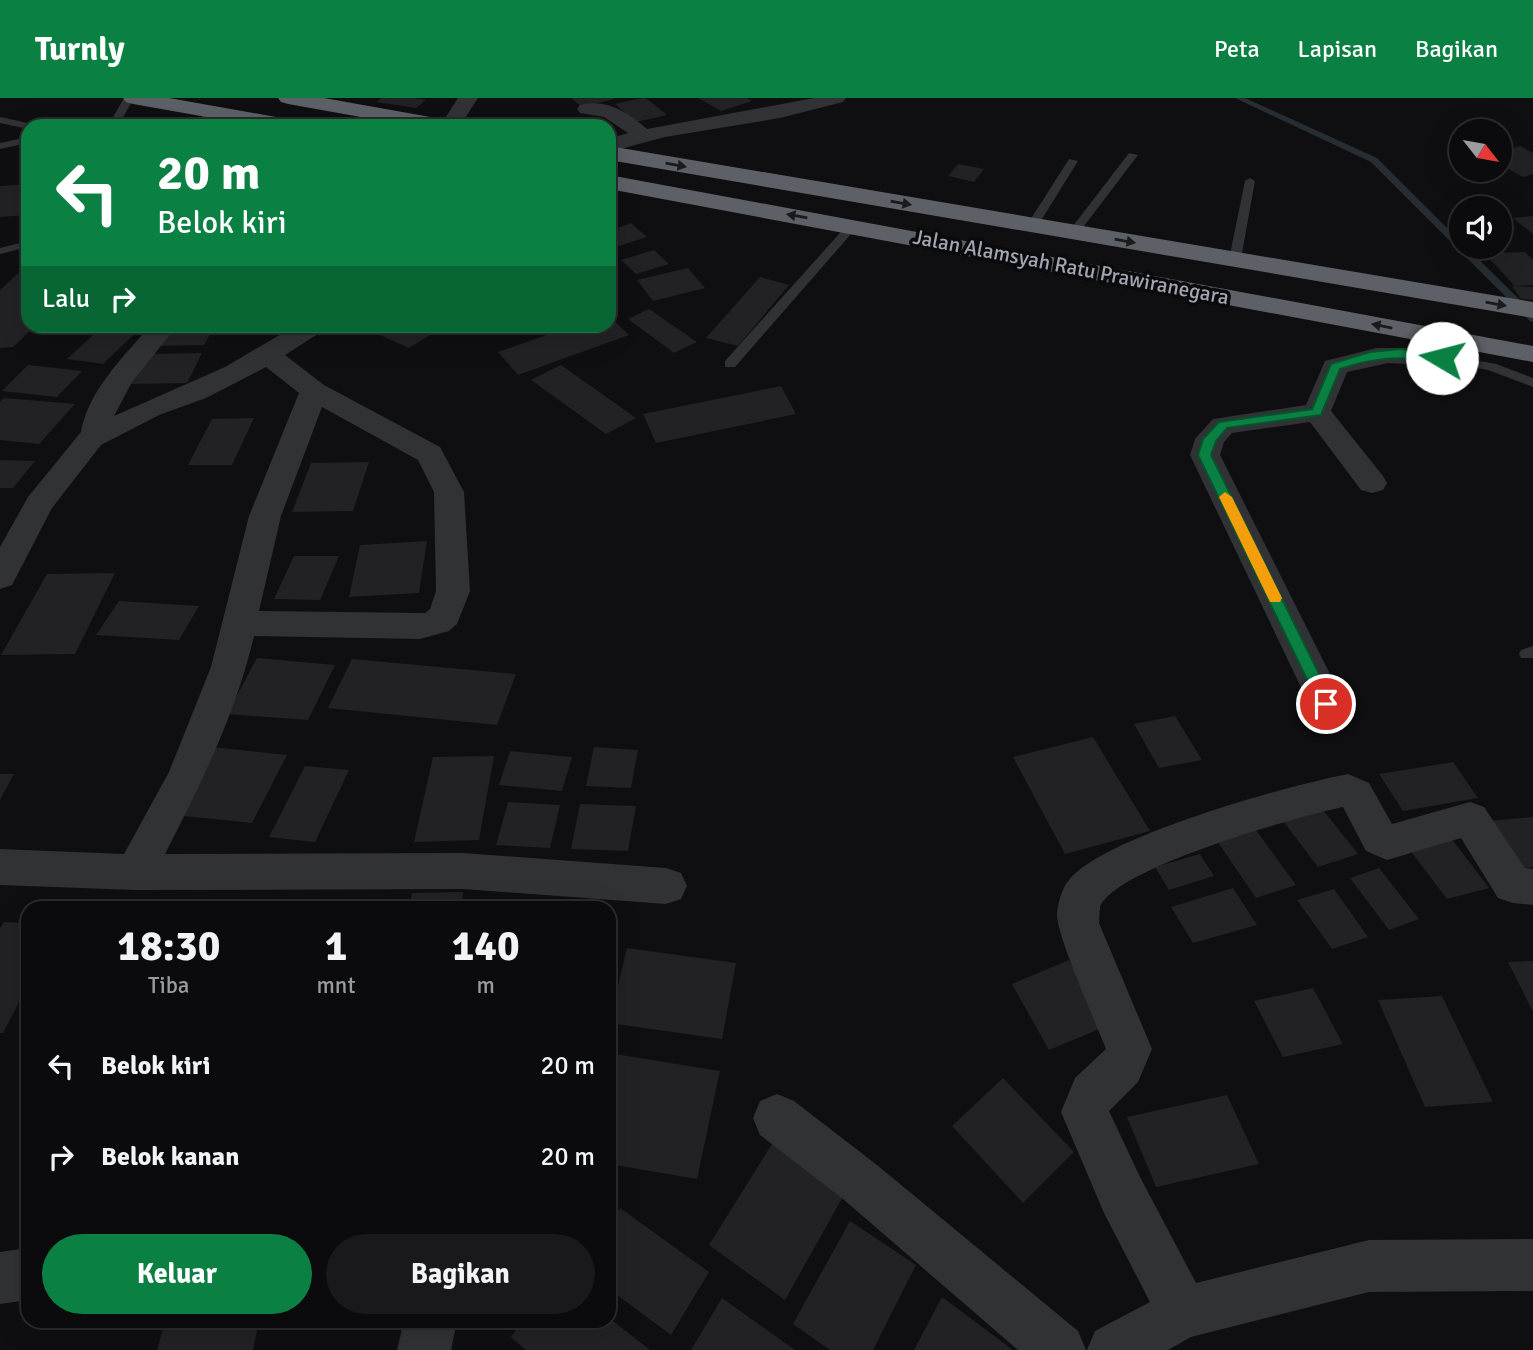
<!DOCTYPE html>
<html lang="id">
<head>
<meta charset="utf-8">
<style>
	:root { --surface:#0b0b0d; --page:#19191b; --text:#f1f3f6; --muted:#9a9b9d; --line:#2b2b2e; --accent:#0b8043 }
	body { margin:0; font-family:Signika,sans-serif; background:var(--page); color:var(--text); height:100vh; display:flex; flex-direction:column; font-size:26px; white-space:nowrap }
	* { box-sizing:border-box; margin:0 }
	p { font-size:23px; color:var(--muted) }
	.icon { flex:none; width:38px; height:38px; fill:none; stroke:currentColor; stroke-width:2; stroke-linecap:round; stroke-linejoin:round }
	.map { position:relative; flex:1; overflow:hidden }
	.side { position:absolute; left:21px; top:803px; width:595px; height:427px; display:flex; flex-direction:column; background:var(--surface); border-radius:21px; box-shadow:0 7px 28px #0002,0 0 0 2px var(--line) }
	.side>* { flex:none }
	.top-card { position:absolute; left:21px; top:21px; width:595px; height:214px; border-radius:21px; box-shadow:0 7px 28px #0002,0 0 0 2px var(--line); background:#0b8043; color:#fff; overflow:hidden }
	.needle { width:46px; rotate:121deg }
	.buttons { position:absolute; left:1449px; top:21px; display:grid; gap:14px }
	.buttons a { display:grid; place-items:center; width:63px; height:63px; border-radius:50%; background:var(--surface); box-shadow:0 7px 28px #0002,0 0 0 2px var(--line); font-size:35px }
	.pin { position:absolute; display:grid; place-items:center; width:60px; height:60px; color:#fff; margin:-30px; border:4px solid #fff; border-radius:50%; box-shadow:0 2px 7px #0007 }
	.me { position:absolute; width:77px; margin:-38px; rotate:278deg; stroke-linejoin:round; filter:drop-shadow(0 0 5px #0008) }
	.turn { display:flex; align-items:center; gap:24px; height:147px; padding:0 21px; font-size:32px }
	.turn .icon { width:91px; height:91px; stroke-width:2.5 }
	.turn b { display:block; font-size:49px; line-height:60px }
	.then { display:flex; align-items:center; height:66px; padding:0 21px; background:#0003; gap:14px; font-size:26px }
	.eta { display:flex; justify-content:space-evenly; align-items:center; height:119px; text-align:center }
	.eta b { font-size:42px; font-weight:700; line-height:49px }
	.cta { display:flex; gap:14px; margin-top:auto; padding:14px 21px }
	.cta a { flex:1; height:80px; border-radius:42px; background:var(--accent); color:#fff; font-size:28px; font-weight:700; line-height:80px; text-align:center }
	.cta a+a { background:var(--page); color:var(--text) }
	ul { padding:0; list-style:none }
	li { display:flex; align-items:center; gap:21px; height:91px; padding:0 21px }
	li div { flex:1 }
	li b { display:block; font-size:26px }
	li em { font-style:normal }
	header { display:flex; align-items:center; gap:42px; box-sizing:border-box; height:98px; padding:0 35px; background:var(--accent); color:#fff }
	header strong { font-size:33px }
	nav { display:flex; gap:38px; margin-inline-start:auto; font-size:24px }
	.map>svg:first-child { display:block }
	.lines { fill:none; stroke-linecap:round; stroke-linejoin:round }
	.stream { fill:#272e33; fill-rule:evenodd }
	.building { fill:#222225 }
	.lane { fill:#313235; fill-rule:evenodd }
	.street { fill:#313235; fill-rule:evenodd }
	.highway { fill:#5d6066; fill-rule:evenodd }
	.oneway { fill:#1b1b1e }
	.route { fill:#0b8043; stroke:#07532c; stroke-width:2 }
	.slow { fill:#f59e0b }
	.labels { text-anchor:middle; stroke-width:7; stroke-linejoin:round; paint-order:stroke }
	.far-street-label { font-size:21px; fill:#a1a6b1; stroke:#0a0a0c }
</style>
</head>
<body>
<header>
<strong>Turnly</strong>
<nav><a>Peta</a><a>Lapisan</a><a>Bagikan</a></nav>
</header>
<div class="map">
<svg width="1533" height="1252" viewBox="0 0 1533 1252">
	<rect width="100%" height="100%" fill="#0f0f11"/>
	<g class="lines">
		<path class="stream" d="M1235 0H1245L1377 60 1461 144V149H1466L1533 215V224L1530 223 1371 64Z"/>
	</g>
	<path class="building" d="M381 0H415L426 2 416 10 376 4Z
		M571 0H614V1L582 9Z
		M642 0H646L667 17 636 24 615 6Z
		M698 0H747L752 3 721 13Z
		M1520 48 1533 55V76L1523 79 1500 66V53Z
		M958 66 984 71 974 84 948 78Z
		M28 86V117L0 119V88Z
		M1533 118V136L1513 120Z
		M631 125 647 139 616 149 609 144V133Z
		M654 152 669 166 636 176 621 162Z
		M1525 154 1533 162V187L1515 188 1484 155Z
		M28 166V228H35L13 249 0 250V192Z
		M688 170 705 190 653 203 637 182Z
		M760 179 789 187 738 248 706 240Z
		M1512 188 1533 189V202L1521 201Z
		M649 211 697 244 674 255 628 221Z
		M609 218 629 237 518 277 498 254 573 228H609Z
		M103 228 142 229 103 266 67 261Z
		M168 228H215L204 247 156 248Z
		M377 228H445L409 250 369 232Z
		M202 255 187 285 129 286 146 256Z
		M28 267 82 273 57 299 2 293Z
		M561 267 636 320 606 336 531 282Z
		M781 288 796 316 656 345 643 316Z
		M4 300 75 306 39 346 0 342V304Z
		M254 320 232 367H188L212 321Z
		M0 362 35 363 13 390H0Z
		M369 364 353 413 292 414 311 365Z
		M427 443 419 495 349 499 360 447Z
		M294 458H339L320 502 274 501Z
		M115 475 75 556 1 557 47 476Z
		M119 503 199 508 179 542 96 537Z
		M257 560 335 567 308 622 227 616Z
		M352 561 516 576 497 627 328 610Z
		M1175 618 1202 662 1159 670 1134 626Z
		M1093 639 1150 733 1065 756 1013 659Z
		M212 649 287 657 252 725 174 717Z
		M594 649 638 652 631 690 586 688Z
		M510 653 572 659 562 693 499 687Z
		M494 658 479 742 414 744 433 659Z
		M1453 664 1478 700 1403 713 1379 676Z
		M305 668 349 672 315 744 269 739Z
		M0 676H14L0 702Z
		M508 704 560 707 550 750 496 747Z
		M580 706 636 708 628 753 571 751Z
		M1319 707 1358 756 1318 769 1280 719Z
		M1533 719V769L1516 771 1488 723Z
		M1253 728 1296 787 1256 800 1215 740Z
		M1448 736 1489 790 1447 801 1406 747Z
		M1200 756 1214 778 1169 792 1155 769Z
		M1379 770 1419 821 1389 832 1350 780Z
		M1233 790 1257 827 1193 845 1171 809Z
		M1334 791 1368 839 1332 851 1297 802Z
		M463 794 461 810H409L412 795Z
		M4 824 28 825V887L3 935H0V830Z
		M627 850 736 865 722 941 609 925Z
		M1069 862 1109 927 1049 952 1012 886Z
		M1533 863V914L1508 864Z
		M1313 890 1343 946 1283 959 1254 903Z
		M1442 898 1493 1004 1425 1009 1378 902Z
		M609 955 720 973 697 1081 609 1066Z
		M1003 980 1074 1054 1023 1105 952 1028Z
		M1227 997 1259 1066 1156 1089 1127 1019Z
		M772 1046 845 1095 785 1202 709 1147Z
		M620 1110 709 1174 671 1237 609 1191V1126Z
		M850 1123 916 1167 873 1252H830L793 1226Z
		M942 1199 1013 1252H914Z
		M722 1200 795 1252H691Z
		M609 1220 650 1252H526L511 1239 522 1223H609Z
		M165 1223H259L253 1252H157Z"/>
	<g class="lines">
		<path class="lane" d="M124 0H134L118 28H108Z
			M0 19 33 26 35 28H28V31L0 25Z
			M28 39V45L0 51V45Z
			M1129 55 1138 57 1078 136H1070V132Z
			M1069 61 1078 63 1037 129H1029L1027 127Z
			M1250 80 1255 83 1241 161 1235 164 1229 161 1245 83Z
			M848 126 858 128 735 269H725V263Z
			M28 143V149L0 156V150Z
			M1442 256 1496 266 1533 280V289L1488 272 1437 263V257Z
			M1533 548V560H1521L1519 556 1521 552Z"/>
		<path class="street" d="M458 0H478L460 28H440Z
			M814 0H846L843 4 780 20 665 39 609 54V41L628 35 604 19 580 15 577 11 580 7C606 0 628 14 647 31Z
			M217 9 224 11 227 15 214 28H192L210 11Z
			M150 228H177L132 284 114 318 225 269 295 228H325L321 234 285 257 324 287 440 349 464 394 470 493 457 526 449 533 420 541 254 538C236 615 201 686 165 756L463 755 666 770 681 775 687 788 681 801 666 806 463 791 135 792 0 787V751L124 756 169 674 211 569 249 418 299 295 266 269 206 300 159 317 101 347 52 410 12 487 0 491V449L28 399 81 334C88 293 124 258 150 228ZM322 309 418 362 434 394 436 493 430 511 425 515 259 513 281 418Z
			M1441 231 1450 233C1456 242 1457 257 1451 266L1442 268 1388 265 1347 274 1331 313 1383 378 1387 385 1383 392 1372 395 1361 392 1310 324 1232 335 1224 344 1220 357 1345 606 1340 616 1327 620 1314 616 1309 606 1190 357 1195 341 1213 321 1306 307 1325 263 1376 250H1428V239L1432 233Z
			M1348 676 1369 685 1392 726 1470 704 1484 709 1525 770 1533 771V807L1513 805 1498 800 1461 740 1387 762 1366 753 1343 709C1299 718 1115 770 1100 809L1099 825 1152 951 1138 984 1109 1013 1140 1079 1196 1185 1369 1142 1533 1141V1193L1369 1194 1191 1239 1168 1252H1087L1095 1233 1150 1204 1104 1115 1061 1014 1075 980 1106 951C1096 925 1056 837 1057 816 1058 804 1062 789 1070 781 1106 738 1290 687 1348 676Z
			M777 996 794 1003 877 1067 1078 1233 1086 1252H1018L843 1101 760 1037 753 1020 760 1003Z
			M28 1150V1202L0 1206V1154Z
			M404 1223H457L451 1252H397Z"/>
		<path class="highway" d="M123 0H169L293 22 301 23 304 28H257L133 6 126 4Z
			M278 0H324L447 22 455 23 458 28H411L288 6 281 4Z
			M609 48 1533 204V220L609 62Z
			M609 77 1533 248V264L609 91Z"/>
	</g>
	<defs><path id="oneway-solid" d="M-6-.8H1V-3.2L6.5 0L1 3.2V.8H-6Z" transform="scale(1.75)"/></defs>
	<g class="oneway">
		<use href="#oneway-solid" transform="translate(676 67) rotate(10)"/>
		<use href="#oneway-solid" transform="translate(901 105) rotate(10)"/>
		<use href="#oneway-solid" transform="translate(797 118) rotate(-170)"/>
		<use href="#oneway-solid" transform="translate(1125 143) rotate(10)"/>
		<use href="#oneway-solid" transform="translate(1496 206) rotate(10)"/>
		<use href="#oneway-solid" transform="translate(1382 228) rotate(-169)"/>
	</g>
	<path class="route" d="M1401 251 1442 257 1448 260 1442 264C1402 258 1379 258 1340 271L1321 317 1227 330 1216 343 1211 357 1334 606 1326 612 1319 606 1198 357 1203 341 1219 324 1312 311 1331 266 1370 254Z"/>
	<path class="slow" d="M1225 394 1232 399 1282 500 1280 504H1270L1268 500 1219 399Z"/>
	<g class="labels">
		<g class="far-street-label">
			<text transform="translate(1071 169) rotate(11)" y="7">Jalan Alamsyah Ratu Prawiranegara</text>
		</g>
	</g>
</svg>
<div class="buttons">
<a><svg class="needle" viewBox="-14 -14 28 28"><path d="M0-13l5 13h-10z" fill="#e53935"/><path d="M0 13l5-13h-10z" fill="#9a9b9d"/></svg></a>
<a><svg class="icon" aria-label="sound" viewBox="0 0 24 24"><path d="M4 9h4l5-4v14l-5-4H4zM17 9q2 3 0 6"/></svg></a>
</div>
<div class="pin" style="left:1326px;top:606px;background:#d93025"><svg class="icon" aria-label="arrive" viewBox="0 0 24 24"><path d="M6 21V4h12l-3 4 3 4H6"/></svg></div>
<svg class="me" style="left:1442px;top:260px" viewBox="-20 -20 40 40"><circle r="19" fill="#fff"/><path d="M0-13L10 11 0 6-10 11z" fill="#0b8043"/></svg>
<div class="top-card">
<div class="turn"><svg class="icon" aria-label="left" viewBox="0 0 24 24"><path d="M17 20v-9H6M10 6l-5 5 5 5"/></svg><div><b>20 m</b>Belok kiri</div></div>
<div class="then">Lalu<svg class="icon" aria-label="right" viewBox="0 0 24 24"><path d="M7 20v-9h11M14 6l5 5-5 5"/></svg></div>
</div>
<section class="side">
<div class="eta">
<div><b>18:30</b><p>Tiba</p></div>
<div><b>1</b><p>mnt</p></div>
<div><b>140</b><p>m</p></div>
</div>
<ul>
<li><svg class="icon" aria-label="left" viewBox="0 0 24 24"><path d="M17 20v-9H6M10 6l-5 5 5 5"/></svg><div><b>Belok kiri</b></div><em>20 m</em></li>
<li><svg class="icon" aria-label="right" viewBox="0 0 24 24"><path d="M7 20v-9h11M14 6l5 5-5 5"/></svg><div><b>Belok kanan</b></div><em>20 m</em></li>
</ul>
<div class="cta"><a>Keluar</a><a>Bagikan</a></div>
</section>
</div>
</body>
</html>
